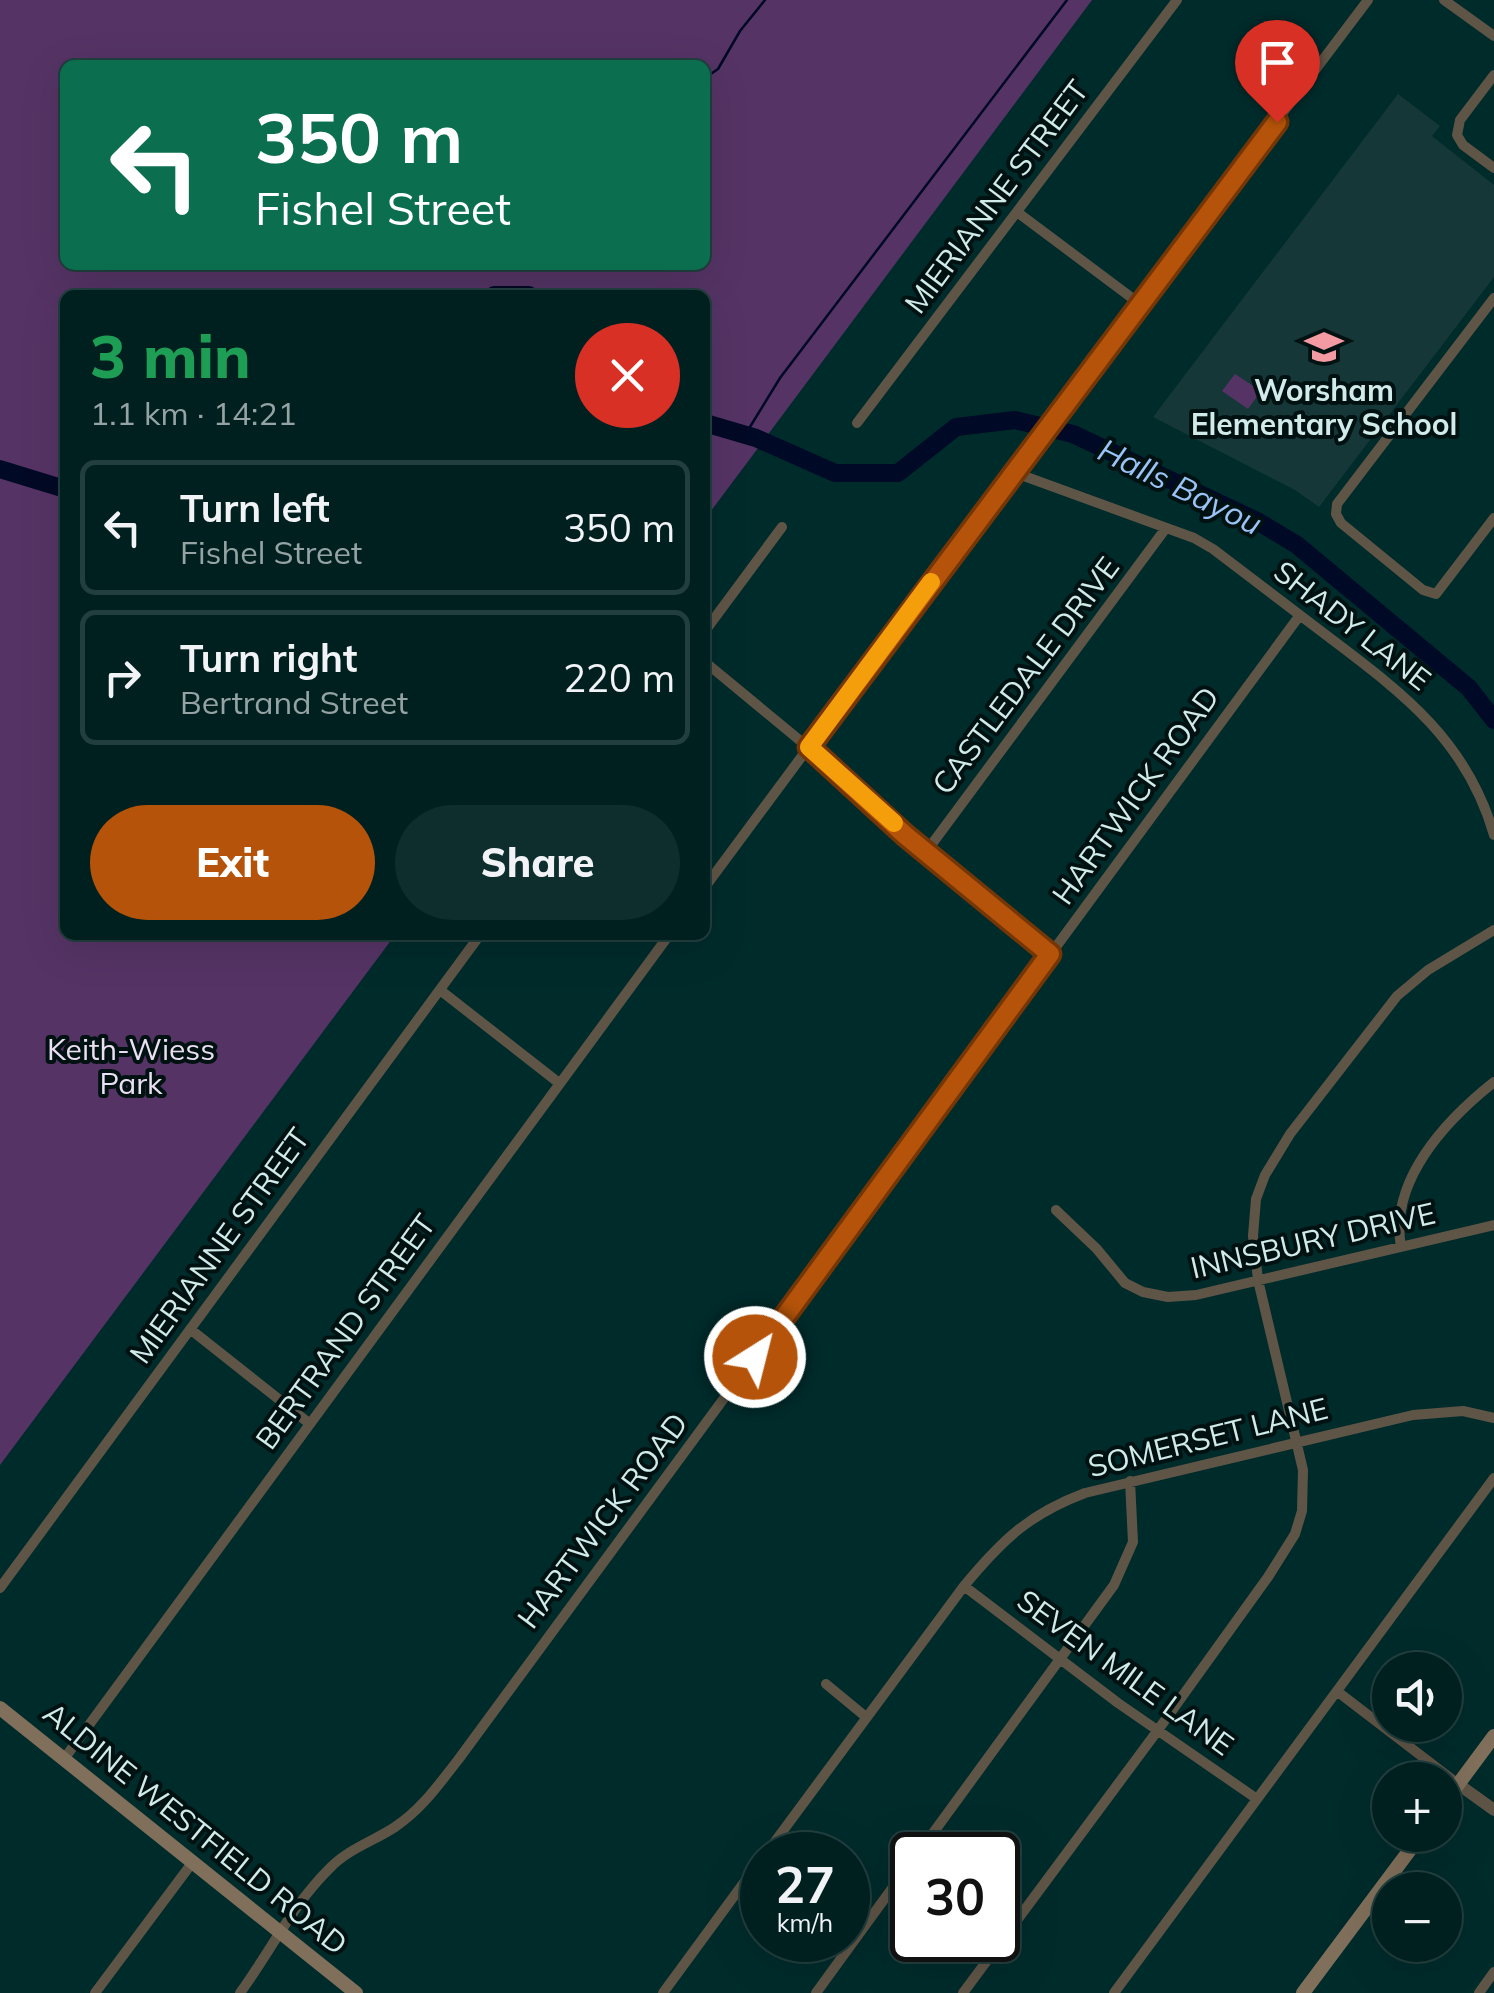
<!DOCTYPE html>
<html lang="en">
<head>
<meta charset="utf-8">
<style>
	:root { --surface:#002020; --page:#0e2d2d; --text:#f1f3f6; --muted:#95a3a5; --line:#223e3e; --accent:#b45309 }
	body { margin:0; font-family:Mulish,sans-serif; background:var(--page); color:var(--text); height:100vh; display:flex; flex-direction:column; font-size:38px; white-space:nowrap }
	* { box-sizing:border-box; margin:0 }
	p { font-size:32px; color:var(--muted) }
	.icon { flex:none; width:55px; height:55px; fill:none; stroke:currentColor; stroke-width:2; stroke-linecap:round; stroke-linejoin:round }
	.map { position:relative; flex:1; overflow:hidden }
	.drawer { position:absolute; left:60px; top:290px; width:650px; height:650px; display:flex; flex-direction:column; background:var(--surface); border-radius:15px; box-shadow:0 10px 40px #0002,0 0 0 2px var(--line) }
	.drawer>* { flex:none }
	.hud { position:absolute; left:60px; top:60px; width:650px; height:210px; border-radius:15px; box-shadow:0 10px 40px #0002,0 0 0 2px var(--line); background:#0b6e4f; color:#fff; overflow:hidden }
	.buttons { position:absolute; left:1372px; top:1652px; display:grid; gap:20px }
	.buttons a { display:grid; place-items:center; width:90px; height:90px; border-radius:50%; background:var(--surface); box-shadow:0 10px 40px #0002,0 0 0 2px var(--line); font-size:50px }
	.speed { position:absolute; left:740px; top:1832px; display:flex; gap:20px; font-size:50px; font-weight:700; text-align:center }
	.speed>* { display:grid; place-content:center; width:130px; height:130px; border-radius:50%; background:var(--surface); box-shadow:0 10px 40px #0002,0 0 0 2px var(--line); line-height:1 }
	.speed small { font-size:25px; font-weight:400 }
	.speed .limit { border:5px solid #111; border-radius:15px; background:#fff; color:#111 }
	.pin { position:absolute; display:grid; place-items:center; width:85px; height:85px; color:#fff; margin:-102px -42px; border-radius:50% 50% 50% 0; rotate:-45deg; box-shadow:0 0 10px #0007 }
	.pin .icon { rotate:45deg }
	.me { position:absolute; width:110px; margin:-55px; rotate:36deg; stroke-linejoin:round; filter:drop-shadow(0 0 8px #0008) }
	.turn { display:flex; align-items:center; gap:35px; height:210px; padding:0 30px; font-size:45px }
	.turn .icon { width:130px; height:130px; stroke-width:2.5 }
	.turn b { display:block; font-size:70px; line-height:85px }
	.round { display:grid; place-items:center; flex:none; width:105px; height:105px; border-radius:52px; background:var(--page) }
	.head { display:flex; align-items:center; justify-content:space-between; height:170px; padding:0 30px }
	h1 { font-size:60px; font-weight:800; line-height:75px; color:#1e9e55 }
	.cta { display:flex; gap:20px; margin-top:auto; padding:20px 30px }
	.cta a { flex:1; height:115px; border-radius:60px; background:var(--accent); color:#fff; font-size:40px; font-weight:800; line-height:115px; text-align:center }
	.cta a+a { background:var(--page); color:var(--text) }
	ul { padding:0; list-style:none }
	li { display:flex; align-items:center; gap:30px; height:135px; margin:0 20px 15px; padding:0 10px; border:5px solid var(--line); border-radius:15px }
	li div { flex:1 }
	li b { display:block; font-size:38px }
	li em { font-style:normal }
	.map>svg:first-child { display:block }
	.built { fill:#153737 }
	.green { fill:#553465; fill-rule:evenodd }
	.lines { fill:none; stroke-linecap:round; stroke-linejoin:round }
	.stream { stroke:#000925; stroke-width:2.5 }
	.river { stroke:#000925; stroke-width:18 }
	.minor { stroke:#5f5547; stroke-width:10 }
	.tertiary { stroke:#5f5547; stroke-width:12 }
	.secondary { stroke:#806f5a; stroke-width:14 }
	.route-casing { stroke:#753606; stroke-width:25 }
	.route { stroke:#b45309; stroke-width:18 }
	.slow { stroke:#f59e0b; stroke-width:18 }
	.labels { text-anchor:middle; stroke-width:8; stroke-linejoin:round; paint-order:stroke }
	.street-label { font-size:30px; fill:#d0ebea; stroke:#011 }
	.poi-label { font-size:30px; font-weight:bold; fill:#d0ebea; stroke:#011 }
	.park-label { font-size:30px; fill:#ebdff2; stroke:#011 }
	.water-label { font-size:32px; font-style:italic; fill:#9ac3f6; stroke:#011 }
</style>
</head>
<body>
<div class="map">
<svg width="1494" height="1993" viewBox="0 0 1494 1993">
	<rect width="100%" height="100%" fill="#002b2b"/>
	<path class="built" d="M1398 94 1440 126 1432 136 1494 185V277L1319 507 1295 490 1153 417Z"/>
	<path class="green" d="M0 0H1092L705 519V295H65V935H395L0 1465ZM65 65H705V265H65Z
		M1235 374 1261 391 1248 409 1222 391Z"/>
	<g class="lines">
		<path class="stream" d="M705 78 718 69 740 31 765 0
			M745 435 780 378 1067 0"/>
		<path class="river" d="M494 295H529
			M705 423 756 438 835 473H898L956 427 1015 420 1073 434 1259 522 1297 545 1469 688 1494 720
			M0 469 65 489"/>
		<path class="minor" d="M1444 0 1494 36
			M1494 75 1460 120 1457 135 1463 145 1494 168
			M1017 212 1140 304
			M1494 298 1337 504 1336 514 1341 523 1423 590 1436 594 1494 518
			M857 423 1177 0
			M1013 472 1194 538 1213 549C1252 579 1291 608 1330 638 1404 694 1467 741 1494 835
			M705 631 782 527
			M705 662 855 786 905 835 1050 955
			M926 852 1166 528
			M705 887 1066 400 1368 0
			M440 990 559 1083
			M1056 1210 1096 1248 1125 1283 1143 1292 1168 1297 1196 1295 1494 1225
			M1401 1247C1389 1181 1445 1121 1494 1082
			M190 1329 310 1424
			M964 1586 1118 1703 1257 1799
			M0 1588 480 935
			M826 1684 866 1717
			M1338 1692 1458 1784
			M64 1759 669 935
			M765 1855 964 1586C1002 1540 1029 1514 1085 1493L1413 1415 1463 1411 1494 1418
			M917 1855 1114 1585 1133 1542 1130 1481
			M95 1993 192 1863
			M240 1993C270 1952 293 1904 330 1868 348 1849 374 1841 395 1827 422 1809 439 1784 458 1760L1300 615
			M663 1993 762 1858
			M816 1993 912 1861
			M963 1993 1158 1730 1268 1577 1295 1534 1302 1511 1303 1470 1258 1280 1253 1236 1256 1199 1265 1175 1290 1134 1397 996 1428 970 1494 930
			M1114 1993 1494 1478
			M1479 1993 1494 1972"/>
		<path class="tertiary" d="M1458 1784 1494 1810"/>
		<path class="secondary" d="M0 1708 356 1993
			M1445 1802 1494 1736
			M1303 1993 1421 1835"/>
	</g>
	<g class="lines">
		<g class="route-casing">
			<path id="route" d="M755 1357 1050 954 905 835 809 747 1277 122"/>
		</g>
		<use href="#route" class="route"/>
		<path class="slow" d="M894 823 809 747 931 582"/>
	</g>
	<defs>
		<g id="school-bare" transform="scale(3)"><path d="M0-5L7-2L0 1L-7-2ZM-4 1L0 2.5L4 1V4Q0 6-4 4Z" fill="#f49aa2" stroke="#011" stroke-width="2.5" paint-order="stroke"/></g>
	</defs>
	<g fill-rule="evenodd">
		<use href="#school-bare" x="1324" y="347"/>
	</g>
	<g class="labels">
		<g class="street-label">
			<text transform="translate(997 197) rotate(-53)" y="10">MIERIANNE STREET</text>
			<text transform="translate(1352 626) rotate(38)" y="10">SHADY LANE</text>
			<text transform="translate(1026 676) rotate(-53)" y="10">CASTLEDALE DRIVE</text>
			<text transform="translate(1136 796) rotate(-54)" y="10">HARTWICK ROAD</text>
			<text transform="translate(1313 1241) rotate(-13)" y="10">INNSBURY DRIVE</text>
			<text transform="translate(220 1246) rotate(-54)" y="10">MIERIANNE STREET</text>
			<text transform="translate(346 1332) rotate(-54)" y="10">BERTRAND STREET</text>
			<text transform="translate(1208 1438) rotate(-14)" y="10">SOMERSET LANE</text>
			<text transform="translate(603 1521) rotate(-53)" y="10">HARTWICK ROAD</text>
			<text transform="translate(1125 1673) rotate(36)" y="10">SEVEN MILE LANE</text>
			<text transform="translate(195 1829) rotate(39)" y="10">ALDINE WESTFIELD ROAD</text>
		</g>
		<g class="poi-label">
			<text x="1324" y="401">Worsham<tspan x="1324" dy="34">Elementary School</tspan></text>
		</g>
		<g class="park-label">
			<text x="131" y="1060">Keith-Wiess<tspan x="131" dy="34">Park</tspan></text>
		</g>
		<g class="water-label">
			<text transform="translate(1180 487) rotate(26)" y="11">Halls Bayou</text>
		</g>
	</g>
</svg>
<div class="buttons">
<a><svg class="icon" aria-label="sound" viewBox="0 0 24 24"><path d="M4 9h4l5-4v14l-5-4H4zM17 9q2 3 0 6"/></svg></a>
<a>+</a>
<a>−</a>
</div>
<div class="speed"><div>27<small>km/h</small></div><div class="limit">30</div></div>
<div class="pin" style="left:1277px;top:122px;background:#d93025"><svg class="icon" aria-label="arrive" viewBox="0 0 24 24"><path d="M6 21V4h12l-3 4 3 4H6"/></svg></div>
<svg class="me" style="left:755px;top:1357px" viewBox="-20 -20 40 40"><circle r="17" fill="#b45309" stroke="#fff" stroke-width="3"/><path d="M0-11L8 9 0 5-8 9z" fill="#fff"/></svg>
<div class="hud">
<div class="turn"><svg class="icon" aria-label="left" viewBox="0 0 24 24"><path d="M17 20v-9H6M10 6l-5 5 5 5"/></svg><div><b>350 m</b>Fishel Street</div></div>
</div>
<section class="drawer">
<div class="head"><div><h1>3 min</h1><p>1.1 km · 14:21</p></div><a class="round" style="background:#d93025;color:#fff"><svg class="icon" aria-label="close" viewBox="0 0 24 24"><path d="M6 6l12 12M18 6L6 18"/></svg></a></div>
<ul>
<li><svg class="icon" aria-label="left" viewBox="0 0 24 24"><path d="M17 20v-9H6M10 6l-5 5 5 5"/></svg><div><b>Turn left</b><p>Fishel Street</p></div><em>350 m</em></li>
<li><svg class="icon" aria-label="right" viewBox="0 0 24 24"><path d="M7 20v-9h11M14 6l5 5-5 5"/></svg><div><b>Turn right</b><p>Bertrand Street</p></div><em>220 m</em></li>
</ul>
<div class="cta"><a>Exit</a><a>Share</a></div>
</section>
</div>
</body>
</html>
